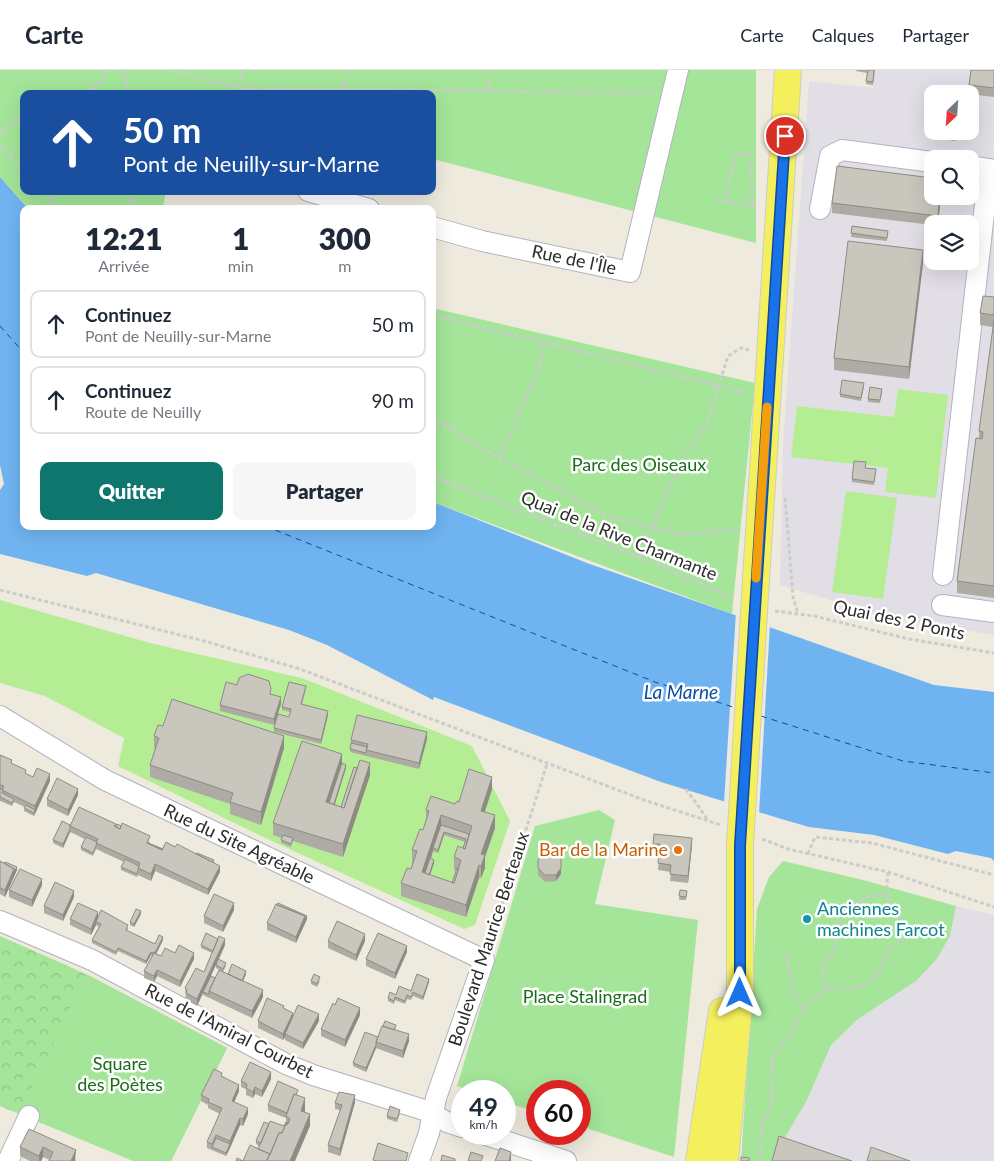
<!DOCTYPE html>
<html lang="fr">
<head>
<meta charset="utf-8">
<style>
	:root { --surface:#fff; --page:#f6f6f7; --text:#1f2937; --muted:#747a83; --line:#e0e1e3; --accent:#0f766e }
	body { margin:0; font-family:Lato,sans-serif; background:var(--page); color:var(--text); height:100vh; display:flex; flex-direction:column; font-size:19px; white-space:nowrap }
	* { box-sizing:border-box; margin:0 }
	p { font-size:16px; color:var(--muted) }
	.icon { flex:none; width:28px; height:28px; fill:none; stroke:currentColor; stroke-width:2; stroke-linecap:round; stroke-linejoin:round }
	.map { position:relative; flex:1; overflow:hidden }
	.details { position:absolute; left:20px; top:135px; width:416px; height:325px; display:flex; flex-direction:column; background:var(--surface); border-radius:10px; box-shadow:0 5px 20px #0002 }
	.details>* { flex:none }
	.guide { position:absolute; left:20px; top:20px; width:416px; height:105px; border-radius:10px; box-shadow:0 5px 20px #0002; background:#1a4fa0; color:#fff; overflow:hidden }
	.needle { width:32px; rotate:205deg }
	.tools { position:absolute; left:924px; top:15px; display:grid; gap:10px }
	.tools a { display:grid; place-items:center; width:55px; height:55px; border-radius:10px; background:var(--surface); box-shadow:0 5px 20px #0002; font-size:25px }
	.speed { position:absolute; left:451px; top:1010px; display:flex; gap:10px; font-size:25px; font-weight:700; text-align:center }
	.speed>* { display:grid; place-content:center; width:65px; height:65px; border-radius:50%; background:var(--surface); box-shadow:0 5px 20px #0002; line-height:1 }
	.speed small { font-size:12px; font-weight:400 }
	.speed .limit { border:8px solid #d22; background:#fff; color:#111 }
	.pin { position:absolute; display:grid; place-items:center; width:42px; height:42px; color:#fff; margin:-21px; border:2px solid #fff; border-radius:50%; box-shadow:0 1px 5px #0007 }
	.me { position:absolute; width:55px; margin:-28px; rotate:0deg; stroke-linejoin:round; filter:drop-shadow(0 0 4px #0008) }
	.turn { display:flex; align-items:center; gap:18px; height:105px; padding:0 20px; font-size:22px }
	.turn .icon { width:65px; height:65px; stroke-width:2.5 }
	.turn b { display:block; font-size:35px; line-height:42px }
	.eta { display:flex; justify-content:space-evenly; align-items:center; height:85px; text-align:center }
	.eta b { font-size:30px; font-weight:800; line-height:35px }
	.action { display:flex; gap:10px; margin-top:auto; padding:10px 20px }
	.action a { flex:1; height:58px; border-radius:10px; background:var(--accent); color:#fff; font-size:20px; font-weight:800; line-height:58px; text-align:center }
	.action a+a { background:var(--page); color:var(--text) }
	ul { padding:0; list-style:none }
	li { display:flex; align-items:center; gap:15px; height:68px; margin:0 10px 8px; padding:0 10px; border:2px solid var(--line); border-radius:10px }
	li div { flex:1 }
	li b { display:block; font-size:19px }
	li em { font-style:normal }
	header { display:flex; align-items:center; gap:30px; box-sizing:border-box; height:70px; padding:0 25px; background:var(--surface); border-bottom:1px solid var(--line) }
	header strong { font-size:24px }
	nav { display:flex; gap:28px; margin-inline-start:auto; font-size:18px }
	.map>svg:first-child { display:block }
	.industrial { fill:#e2dee6; fill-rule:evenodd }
	.forest { fill:url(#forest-crowns) }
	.park { fill:#a4e599 }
	.pitch { fill:#b5ed95 }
	.water { fill:#6fb4f1 }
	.pier { fill:#eeeade }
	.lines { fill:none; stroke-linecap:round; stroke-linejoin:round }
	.ferry { stroke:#0a4ea1; stroke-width:1; stroke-dasharray:6 5; stroke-linecap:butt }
	.minor-casing { stroke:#b2b2c0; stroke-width:22 }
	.major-casing { stroke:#ccc; stroke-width:28 }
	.path { stroke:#ccc; stroke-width:3; stroke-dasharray:4 2.5; stroke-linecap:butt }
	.minor { stroke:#fff; stroke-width:20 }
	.major { stroke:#f4f05d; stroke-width:26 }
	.major-bridge-casing { stroke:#ccc; stroke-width:28; stroke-linecap:butt }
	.major-bridge { stroke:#f4f05d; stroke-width:26 }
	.wall { fill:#adaba3; fill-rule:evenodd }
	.shaded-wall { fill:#8d8b84 }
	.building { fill:#c9c7bd; stroke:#8d8b84; fill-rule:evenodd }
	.route-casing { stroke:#114b97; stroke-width:12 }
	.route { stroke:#1a73e8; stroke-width:9 }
	.slow { stroke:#f59e0b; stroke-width:9 }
	.food-dot { fill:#e8710a; stroke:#fff; stroke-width:2 }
	.culture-dot { fill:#0f9aa8; stroke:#fff; stroke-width:2 }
	.labels { text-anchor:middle; stroke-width:5; stroke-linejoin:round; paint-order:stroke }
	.street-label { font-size:18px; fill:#2c2c2c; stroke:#fff }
	.park-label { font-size:18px; fill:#196c19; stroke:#fff }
	.food-label { font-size:18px; fill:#c56008; stroke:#fff; text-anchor:end }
	.culture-label { font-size:18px; fill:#0d838f; stroke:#fff; text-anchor:start }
	.water-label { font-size:19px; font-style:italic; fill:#0a4ea1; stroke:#fff }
</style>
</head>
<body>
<header>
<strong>Carte</strong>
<nav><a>Carte</a><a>Calques</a><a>Partager</a></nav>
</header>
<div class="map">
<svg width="994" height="1091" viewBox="0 0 994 1091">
	<defs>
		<pattern id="forest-crowns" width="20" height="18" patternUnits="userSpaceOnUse" patternTransform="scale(1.25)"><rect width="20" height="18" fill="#a4e599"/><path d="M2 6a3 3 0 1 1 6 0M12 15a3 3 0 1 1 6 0" fill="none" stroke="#8dc584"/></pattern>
	</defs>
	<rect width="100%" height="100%" fill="#eeeade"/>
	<path class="industrial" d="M875 0H994V565L890 548 780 515 783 373 809 11 873 18ZM932 24H970V61H932ZM932 89H970V126H932ZM932 154H970V191H932Z
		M956 836 994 845V1091H775L779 1078 807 1030 831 975 858 949 916 911 936 890 950 866Z"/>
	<path class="forest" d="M0 866 86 904 227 978 171 1091H133L0 1036Z"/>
	<path class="park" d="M0 0H756V173L433 89 432 24H24V121H166L163 137 165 139H28L0 107Z
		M432 238 755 313 732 544 433 432Z
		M599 740 615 750 595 834 698 850 674 1087 580 1056V1021H538L537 1042 505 1032V1021H473L457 1016 535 756Z
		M783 791 863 810 956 836 950 866 936 890 916 911 858 949 831 975 807 1030 779 1078 775 1091H741L757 839 769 807Z
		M86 904 227 978 171 1091H134L20 1043Z"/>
	<path class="pitch" d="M898 319 948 325 936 428 885 422 888 398 791 387 797 336 894 347Z
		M846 421 897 428 883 529 832 522Z
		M0 530 150 573 302 608 472 676 510 751 475 855 464 859 261 766 118 696 124 668 45 626 0 613Z"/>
	<path class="water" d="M0 107 28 139H24V456H432L433 432 587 493 934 615 994 622V791L991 788 956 781 948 784 874 765 809 757 778 748 661 712 434 627 433 630 327 575 289 560 96 503 87 506 0 484V420L4 414 0 395Z"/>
	<path class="pier" d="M736 542 770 554 759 744 724 733Z"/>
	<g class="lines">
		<path class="ferry" d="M0 256 24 283
			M265 456 655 612 736 638
			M761 646 903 691 994 703"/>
		<g class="minor-casing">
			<path id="minor" d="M970 96 994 100
				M308 121 369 139
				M820 139 830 86 842 80 932 92
				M432 157 482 171 630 202 678 0
				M943 505 989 99
				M942 535 994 542
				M0 646 105 710 484 890 436 1028 429 1063 419 1091
				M0 851 92 890 286 994 313 1005 424 1040 447 1052 462 1057
				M483 1064 566 1091
				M8 1091 29 1046"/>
		</g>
		<g class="major-casing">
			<path id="major" d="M756 509 788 0
				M699 1091 722 941
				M725 1091 740 923V775"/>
		</g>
		<path class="path" d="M124 0 128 24
			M169 0 239 18 653 23
			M239 18 243 0
			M343 19 348 0
			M488 20 491 0
			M83 24 100 12 109 0
			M0 61 24 47
			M0 76 24 99
			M44 121 57 139
			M132 121 135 139
			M717 130 725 131 736 83 751 85 752 136H757
			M725 131 752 136
			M123 139 132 129
			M432 245 747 323
			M432 347 499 388 610 447 682 464 738 460
			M499 388 537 303 545 273
			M432 406 661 496 733 528
			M785 428 793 527 798 544
			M640 487 671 413 687 381 707 353 728 286 741 278 749 280
			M0 520 204 571 300 599 644 730 721 755
			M775 541 814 546 909 569 994 583
			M686 719 708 750
			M762 769 788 779 888 802 994 837
			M808 784 815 767 872 773 994 805
			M490 872 547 694
			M785 883 795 923 803 939
			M825 921 823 898 833 884 841 849 848 837 870 826 886 825
			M760 1091 762 1056 769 1040 772 1027V988L790 964 803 939 825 921 837 917 851 919 867 914 879 903 890 878 905 869 904 856 886 825 888 802"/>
		<use href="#minor" class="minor"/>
		<use href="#major" class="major"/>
		<g class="major-bridge-casing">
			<path id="major-bridge" d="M740 775 756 509"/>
		</g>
		<use href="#major-bridge" class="major-bridge"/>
	</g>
	<path class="wall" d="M856 0H875L873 15 866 14 867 3 856 1Z
		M994 0V27L969 24V15Z
		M934 61H956L955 71 934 68Z
		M932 126H941L938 154H932V155L832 143V133Z
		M852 156 888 161 887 171 851 167Z
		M923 193 909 309 834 300V288Z
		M994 227V528L957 523V511L979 369V361L993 257 980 255V243Z
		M864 317 861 331 840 327V324Z
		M882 322 880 333 868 332V329Z
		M865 398 876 403 874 415 852 412V409Z
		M306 619 302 635 328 645 321 674 274 662V658L289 647 290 642 282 640V637Z
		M271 625 281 634 274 655 220 641V635Z
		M163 656 284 678 261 755 230 744V734L150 707V695L155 679 154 678V666Z
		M427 669 419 699 350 682 351 670Z
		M0 685 26 704 33 707 50 711 34 746 24 741 25 737 14 732 12 736 0 731Z
		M342 693 346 698 335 734 341 737 370 705 343 787 293 771 291 777 281 773 282 768 273 765V753Z
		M492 719 485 742 495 758 485 787V798L481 808H479L466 847 401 826V813L411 799 412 793V780L423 760 426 751V740L455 734 459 732ZM444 765 465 772 463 778 454 787V800L456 801 452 813 430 805 434 793 431 789 433 781 438 783Z
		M78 725 68 746 47 736V729Z
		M116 754V757L150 772 149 773 163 779 175 777 214 792 220 802 208 825 155 801 151 811 138 805 137 807 121 800V797L124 792 96 779 93 786 81 780V777L85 769 70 762 63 778 53 773V770L70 755Z
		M653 774 692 775 688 813 670 811 671 802 658 800 660 780H653Z
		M538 790 561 804 556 811 545 812 538 805Z
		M0 791 17 800 5 827 0 824Z
		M42 815 32 837 9 827V820Z
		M680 820 687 821 686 830H679Z
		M74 827 63 851 44 843V836Z
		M234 840 223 862 204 853V846Z
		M141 844 134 857 130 855V852Z
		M98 846 128 858 127 861 155 874 163 870 156 884 161 886 175 883 194 889 180 917 157 906 154 912 144 908V901L152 886 151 885 146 894 118 881 116 885 92 873V870L99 857 96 855 91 865 70 855V849Z
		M307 849 296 873 267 860V853Z
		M328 871H365L356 891 328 878Z
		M201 875H225L219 889 226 896 223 902 228 904H246L243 911 263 927 252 948 203 925V923L197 936 186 930 185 918 204 902 212 883 201 878ZM216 895V898L221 901 206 916Z
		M407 882 395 909 366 896V889Z
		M311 911H320L317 917 311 914Z
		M429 912 423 930 413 926 411 930 407 929 405 934 395 930 394 934 388 931V928L396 925 411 921Z
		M284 939 293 946 319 951 303 979 285 970V967L283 970 258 958V951Z
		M360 945 345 977 321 966V959Z
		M396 958 395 960 409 971 403 988 376 978 366 1002 353 996V993L378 967Z
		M222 1006 239 1021 234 1032 248 1044 243 1056 240 1055 226 1086 207 1078V1072L220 1044 208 1038V1035L201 1031V1025Z
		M271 1009 262 1027 255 1024 253 1028 246 1025V1019L241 1017V1011Z
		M298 1026 305 1041V1042L310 1056 243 1091 258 1079 259 1076 256 1074V1071L269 1054 284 1056 286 1052V1048L268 1041V1035Z
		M355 1032 340 1086 328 1082V1075L340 1040 335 1039V1033Z
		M400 1043 397 1052 387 1049V1046Z
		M29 1059 76 1090 75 1091H49L50 1090 43 1087 41 1091H30L20 1086V1077Z"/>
	<path class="shaded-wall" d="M940 126H941L938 154V146Z
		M923 180V193L909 309V297Z
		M281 627V634L274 655V649Z
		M328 641V645L321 674V670Z
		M427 662V669L419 699V693Z
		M284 666V678L261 755V742Z
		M342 684V697L327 741 326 732Z
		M370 693V705L343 787V774Z
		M346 695V698L331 746V742Z
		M50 704V711L34 746 35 736Z
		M492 707V719L481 753V741Z
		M78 719V725L68 746V740Z
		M441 745V758L433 778V781L423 812 422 802Z
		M495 745V758L485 787V798L481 808V784Z
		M70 759V762L63 778V774Z
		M444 762V765L438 783V780Z
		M692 768V775L688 813V806Z
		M434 790V793L428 811V808Z
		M155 794V801L151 811V804Z
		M479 795V808L466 847V835Z
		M220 796V802L208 825V819Z
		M17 797V800L5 827V820L14 799Z
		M561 798V804L556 811V805Z
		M42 809V815L32 837V830Z
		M74 821V827L63 851V845Z
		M234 833V840L223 862V856Z
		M141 841V844L134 857V854Z
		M98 842V849L96 852V855L91 865V859Z
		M305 846H307V849L296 873V867Z
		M365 864V871L356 891V885Z
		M163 867V870L156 884 153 883Z
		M225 869V875L197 936V929Z
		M407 876V882L395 909V903Z
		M151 882V885L146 894V891Z
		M194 883V889L180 917V911Z
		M157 900V906L154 912V906Z
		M246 901V904L241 916V913Z
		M429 909V912L423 930V927Z
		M263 920V927L252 948V941Z
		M360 938V945L345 977V970Z
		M293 943V950L285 964V967L283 970V964Z
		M319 944V951L303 979V973Z
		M409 964V971L403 988V981Z
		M376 975V978L366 1002V998Z
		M271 1002V1009L262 1027V1021Z
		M239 1015V1021L232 1037V1031Z
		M255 1017V1024L253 1028V1022Z
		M355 1025V1032L340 1086V1079Z
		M305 1028V1041L301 1053V1041Z
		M248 1038V1044L243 1056V1049Z
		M310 1044V1056L295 1091H290Z
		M240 1048V1055L230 1078V1071Z
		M230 1074V1078L226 1086V1083Z
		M43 1077V1087L41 1091H39V1086Z
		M76 1080 75 1091H71Z
		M511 1082V1091H509Z"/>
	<path class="building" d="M868 0H874L873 12 866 11Z
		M971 0H994V18L969 15Z
		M934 61H956L955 64Z
		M837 96 932 108V126H940L938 146 832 133Z
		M852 156 888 161 887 168 851 163Z
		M848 171 923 180 909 297 834 288Z
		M983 226 994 227V245L980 243Z
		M994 250V516L957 511 976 368 982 369 983 362 979 361Z
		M842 310 864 313 861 328 840 324Z
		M870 317 882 319 880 330 868 329Z
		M854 391 866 392 865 398 876 399 874 412 852 409Z
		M248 604 269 611 271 619 270 624 281 627 274 649 220 635 226 612 237 615 239 608Z
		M289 612 306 616 301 634 328 641 321 670 274 658 278 644 289 647 291 639 282 637Z
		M172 629 284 666 261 742 230 732 233 723 150 695 159 668 154 666 158 655 163 656Z
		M357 645 427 662 419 693 366 680 368 674 351 670Z
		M302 671 342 684 326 732 344 738 360 690 370 693 343 774 273 753Z
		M351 673 367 677 366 683 350 679Z
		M0 685 12 690 11 693 26 700 25 703 33 707 37 698 50 704 35 736 2 720 4 716 0 715Z
		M342 693 346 695 334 734 329 733Z
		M354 697 357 698 344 738 341 737Z
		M469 699 492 707 481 741 495 745 481 784 485 785 481 796 479 795 466 835 401 813 407 798 411 799 417 781 412 780 420 759 423 760 429 741 426 740 431 726 455 734 457 731 459 732ZM441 745 472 756 465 779 458 776 454 787 461 790 454 813 422 802Z
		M57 708 78 719 68 740 47 729Z
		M0 718 3 719 2 723 14 729 12 733 0 727Z
		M26 735 35 740 34 743 24 738Z
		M79 737 116 754 114 756 120 759 122 753 150 766 147 773 162 780 166 772 175 777 177 774 220 796 208 819 155 794 151 804 138 798 140 793 96 773 98 769 70 756Z
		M62 751 70 755V759L63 774 53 770Z
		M117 754 121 756 120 759 116 757Z
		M441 755 469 764 465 779 463 778 466 769 444 762 438 780 433 778Z
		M654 764 692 768 688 806 670 804 671 795 658 793 660 774H653Z
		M283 765 293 768 291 774 281 770Z
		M86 767 97 772 96 776 93 783 81 777Z
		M148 773 163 779 162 780Z
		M544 782H553L561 788V798L556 805H545L538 798V790Z
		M197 783 214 790 213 792 196 784Z
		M430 788 434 790 429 805 425 803Z
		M125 789 139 796 137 804 121 797Z
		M0 791 14 799 5 820 0 818Z
		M5 792 17 797 14 802V799L4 793Z
		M457 798H459L454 813H452Z
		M20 799 42 809 32 830 9 820Z
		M55 812 74 821 63 845 44 836Z
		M680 820 687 821 686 827 679 826Z
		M214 824 234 833 223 856 204 846Z
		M78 833 98 842 91 859 70 849Z
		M278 833 307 846 305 849V846L277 835Z
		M276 834 305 846 296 867 267 853Z
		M136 839 141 841 134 854 130 852Z
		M101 840 128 855 126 860 155 874 159 865 163 867 156 881 153 883 151 882 146 891 118 878 116 882 92 870 101 854 96 852Z
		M337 851 365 864 356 885 328 871Z
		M206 863 218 869 213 881 201 875Z
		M378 863 407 876 395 903 366 889Z
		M219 866 225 869 197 929 186 923 187 920 185 918 196 898 204 902Z
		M179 875 194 883 180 911 157 900 154 906 144 901 154 883 161 886 165 878 175 883Z
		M218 889 226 893 223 899 216 895Z
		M232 894 246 901 242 911 228 904Z
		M219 900 263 920 252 941 209 921Z
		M314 904 320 907 317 914 311 911Z
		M417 904 429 909 423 927 413 922 411 927 407 925 405 931 395 927 394 931 388 928 390 922 396 925 399 916 411 921Z
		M211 906 215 908 209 921V924L203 922Z
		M267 928 284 936 283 938 293 943 283 964 258 951Z
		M338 928 360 938 345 970 321 959 333 933 335 935Z
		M298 935 319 944 303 973 285 964Z
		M385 951 396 955 394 960 383 956Z
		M382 956 409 964 403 981 376 972Z
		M365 962 378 967 376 972V975L366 998 353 993Z
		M250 992 271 1002 262 1021 255 1017 253 1022 246 1018 247 1014 241 1011Z
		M214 999 222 1003 221 1006 239 1015 232 1031 248 1038 243 1049 240 1048 230 1071 216 1065 212 1074 207 1072 222 1038 208 1032 209 1029 201 1025Z
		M278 1011 298 1020 296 1025 294 1024 287 1043 268 1035Z
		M339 1022 355 1025 340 1079 328 1075 342 1035 335 1033Z
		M294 1024 305 1028 301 1041 310 1044 290 1091H267L279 1063H282L286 1054H288L290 1049 286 1046Z
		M390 1036 400 1040 397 1049 387 1046Z
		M270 1051 284 1056 286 1052 288 1053V1054H286L282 1063H279L270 1085V1084L258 1079Z
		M264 1052 269 1054 261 1073 256 1071Z
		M29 1059 76 1080 71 1091H49L53 1082 43 1077 39 1086 20 1077Z
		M779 1066 852 1091H772Z
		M216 1068 230 1074 226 1083 212 1077Z
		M378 1073 408 1083 406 1091H376L373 1090Z
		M250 1075 270 1084 266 1091H236L237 1088 243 1091Z
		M871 1077 910 1091H867Z
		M500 1078 511 1082 509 1091H495Z
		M471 1082 483 1086 481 1091H468Z
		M442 1085 455 1089V1091H441Z
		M741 1087 749 1088V1091H741Z"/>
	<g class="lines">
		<g class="route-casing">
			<path id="route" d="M740 923V775L785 66"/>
		</g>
		<use href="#route" class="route"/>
		<path class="slow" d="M756 508 767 337"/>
	</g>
	<circle class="food-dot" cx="678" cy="780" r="5"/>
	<circle class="culture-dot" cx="807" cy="849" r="5"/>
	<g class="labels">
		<g class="street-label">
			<text transform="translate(574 190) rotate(12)" y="6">Rue de l'Île</text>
			<text transform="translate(619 466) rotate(22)" y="6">Quai de la Rive Charmante</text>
			<text transform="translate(899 550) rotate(12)" y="6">Quai des 2 Ponts</text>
			<text transform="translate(239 774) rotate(25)" y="6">Rue du Site Agréable</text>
			<text transform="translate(489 869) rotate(-72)" y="6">Boulevard Maurice Berteaux</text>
			<text transform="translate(229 961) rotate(27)" y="6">Rue de l'Amiral Courbet</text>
		</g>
		<g class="park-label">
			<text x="639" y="401">Parc des Oiseaux</text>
			<text x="585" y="933">Place Stalingrad</text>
			<text x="120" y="1000">Square<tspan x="120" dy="21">des Poètes</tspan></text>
		</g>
		<g class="food-label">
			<text x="668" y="786">Bar de la Marine</text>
		</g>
		<g class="culture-label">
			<text x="817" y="845">Anciennes<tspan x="817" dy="21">machines Farcot</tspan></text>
		</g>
		<g class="water-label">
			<text x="681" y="629">La Marne</text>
		</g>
	</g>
</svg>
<div class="tools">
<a><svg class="needle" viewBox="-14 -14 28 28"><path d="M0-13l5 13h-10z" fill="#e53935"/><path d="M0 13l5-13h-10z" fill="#747a83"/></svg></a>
<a><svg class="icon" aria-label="search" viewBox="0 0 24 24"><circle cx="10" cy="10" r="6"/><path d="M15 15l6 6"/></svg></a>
<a><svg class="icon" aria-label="layers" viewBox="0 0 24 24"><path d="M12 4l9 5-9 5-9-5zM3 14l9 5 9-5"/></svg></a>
</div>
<div class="speed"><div>49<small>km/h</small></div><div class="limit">60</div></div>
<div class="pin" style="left:785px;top:66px;background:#d93025"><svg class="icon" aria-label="arrive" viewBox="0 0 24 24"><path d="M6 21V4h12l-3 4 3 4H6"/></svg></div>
<svg class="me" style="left:740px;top:923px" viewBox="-20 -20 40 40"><path d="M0-17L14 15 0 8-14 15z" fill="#1a73e8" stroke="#fff" stroke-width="4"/></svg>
<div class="guide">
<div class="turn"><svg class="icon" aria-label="ahead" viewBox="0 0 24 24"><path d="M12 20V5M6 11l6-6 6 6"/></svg><div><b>50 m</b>Pont de Neuilly-sur-Marne</div></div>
</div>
<section class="details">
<div class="eta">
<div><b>12:21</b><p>Arrivée</p></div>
<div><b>1</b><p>min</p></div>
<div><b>300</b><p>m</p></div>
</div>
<ul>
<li><svg class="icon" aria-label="ahead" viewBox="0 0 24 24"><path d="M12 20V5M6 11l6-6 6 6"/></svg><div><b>Continuez</b><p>Pont de Neuilly-sur-Marne</p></div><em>50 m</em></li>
<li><svg class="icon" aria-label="ahead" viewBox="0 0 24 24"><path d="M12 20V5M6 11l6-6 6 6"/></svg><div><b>Continuez</b><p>Route de Neuilly</p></div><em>90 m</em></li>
</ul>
<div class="action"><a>Quitter</a><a>Partager</a></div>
</section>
</div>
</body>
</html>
